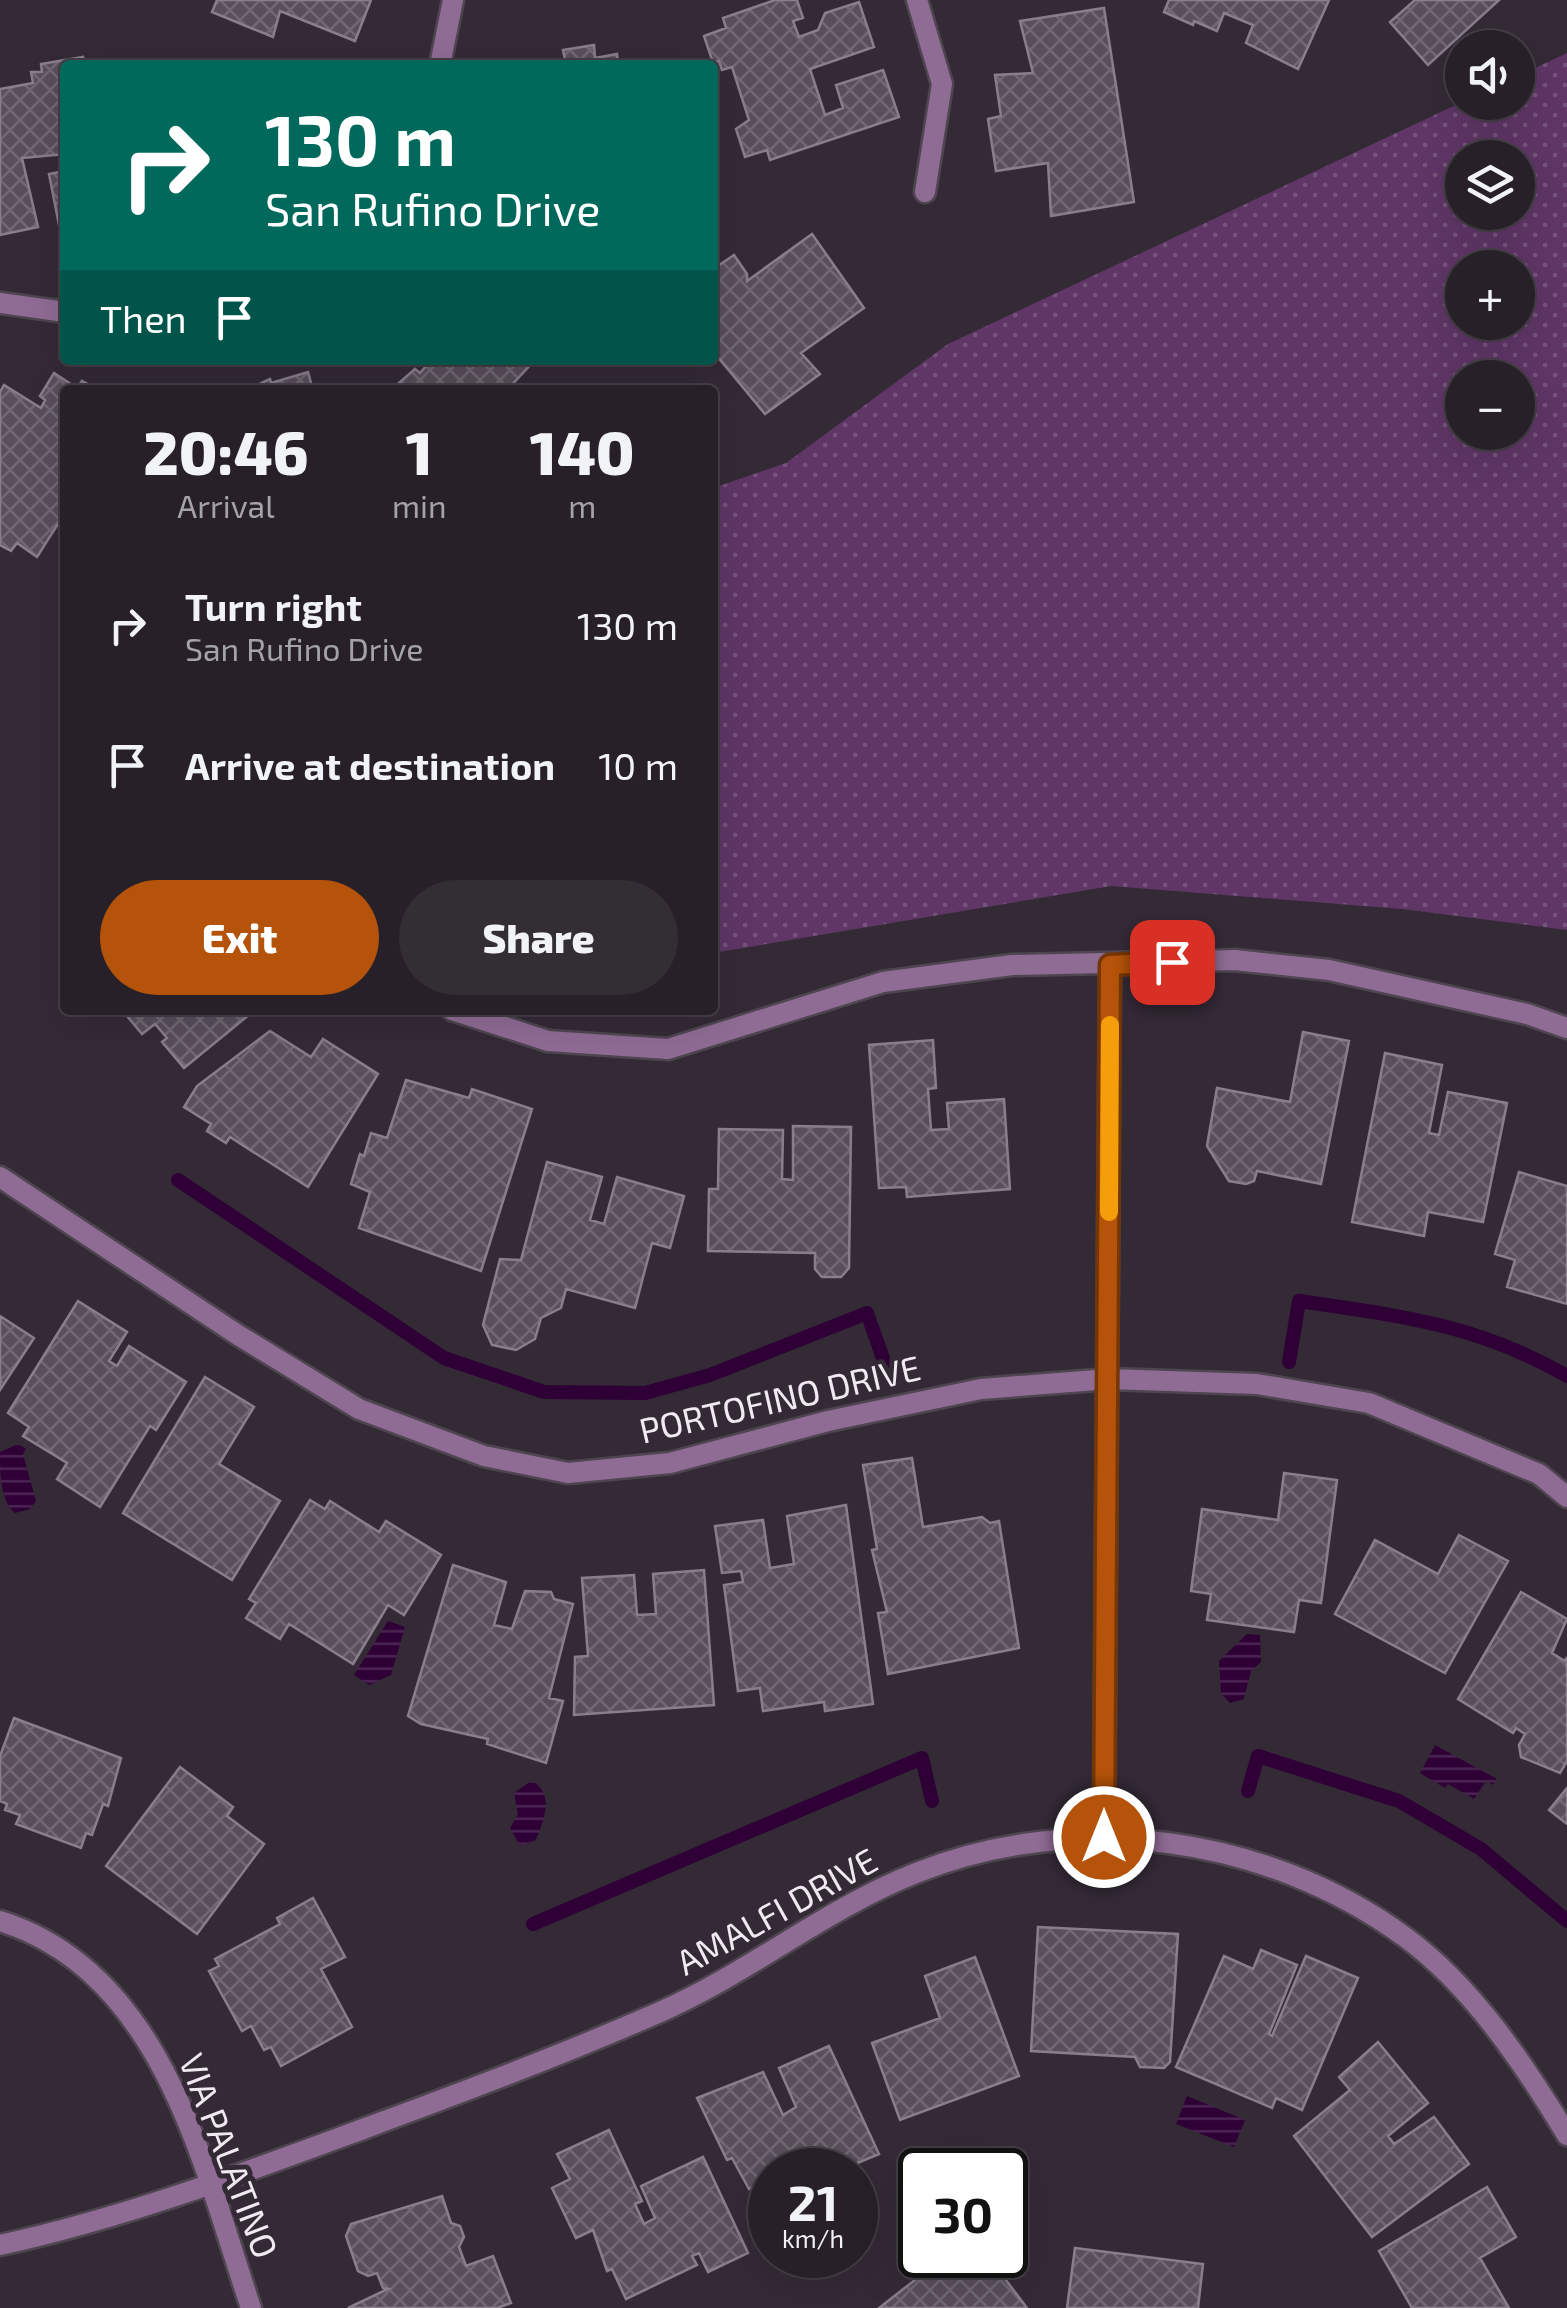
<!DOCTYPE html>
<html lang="en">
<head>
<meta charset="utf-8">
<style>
	:root { --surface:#272028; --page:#332d34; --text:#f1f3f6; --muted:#a4a3a8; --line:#433e45; --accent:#b45309 }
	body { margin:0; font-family:"Exo 2",sans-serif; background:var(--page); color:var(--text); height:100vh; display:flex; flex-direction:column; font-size:38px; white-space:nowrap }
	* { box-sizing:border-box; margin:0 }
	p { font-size:32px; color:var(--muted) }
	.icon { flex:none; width:55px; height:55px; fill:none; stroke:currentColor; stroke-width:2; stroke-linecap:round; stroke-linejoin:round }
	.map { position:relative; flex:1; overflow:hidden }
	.drawer { position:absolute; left:60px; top:385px; width:658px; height:630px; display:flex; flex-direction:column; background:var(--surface); border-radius:10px; box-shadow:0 10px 40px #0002,0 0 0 2px var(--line) }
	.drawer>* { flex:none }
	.hud { position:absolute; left:60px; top:60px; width:658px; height:305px; border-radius:10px; box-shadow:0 10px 40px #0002,0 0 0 2px var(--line); background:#00695c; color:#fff; overflow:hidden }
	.controls { position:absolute; left:1445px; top:30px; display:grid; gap:20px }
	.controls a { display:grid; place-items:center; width:90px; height:90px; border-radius:50%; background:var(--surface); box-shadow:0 10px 40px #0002,0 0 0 2px var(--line); font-size:50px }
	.speed { position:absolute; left:748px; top:2148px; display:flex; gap:20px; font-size:50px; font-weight:700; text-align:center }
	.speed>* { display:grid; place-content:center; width:130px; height:130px; border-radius:50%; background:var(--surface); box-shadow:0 10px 40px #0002,0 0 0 2px var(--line); line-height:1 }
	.speed small { font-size:25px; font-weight:400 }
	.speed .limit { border:5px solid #111; border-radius:15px; background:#fff; color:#111 }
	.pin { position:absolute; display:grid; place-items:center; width:85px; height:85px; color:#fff; margin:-42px; border-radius:20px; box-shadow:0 5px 15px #0006 }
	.me { position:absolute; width:110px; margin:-55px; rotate:0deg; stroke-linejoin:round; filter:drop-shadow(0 0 8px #0008) }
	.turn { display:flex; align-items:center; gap:35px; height:210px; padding:0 40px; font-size:45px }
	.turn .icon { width:130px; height:130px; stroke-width:2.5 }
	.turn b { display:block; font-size:70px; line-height:85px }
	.then { display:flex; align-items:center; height:95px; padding:0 40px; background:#0003; gap:20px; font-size:38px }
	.eta { display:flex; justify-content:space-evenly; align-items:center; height:170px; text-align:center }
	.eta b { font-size:60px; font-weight:800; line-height:70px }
	.button { display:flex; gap:20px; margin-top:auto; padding:20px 40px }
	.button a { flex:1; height:115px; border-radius:60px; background:var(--accent); color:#fff; font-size:40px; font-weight:800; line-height:115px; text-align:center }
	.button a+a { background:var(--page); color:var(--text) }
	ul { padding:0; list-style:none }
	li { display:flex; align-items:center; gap:30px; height:140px; padding:0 40px }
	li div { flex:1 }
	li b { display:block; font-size:38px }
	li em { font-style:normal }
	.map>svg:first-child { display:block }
	.grass { fill:url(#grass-dots); fill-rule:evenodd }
	.water { fill:url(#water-rules) }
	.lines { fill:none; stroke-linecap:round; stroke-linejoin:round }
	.stream { stroke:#2e0036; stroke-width:14 }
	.building { fill:url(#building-cross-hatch); stroke:#897e8b; stroke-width:2.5 }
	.street-casing { stroke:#4e4550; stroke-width:25 }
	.street { stroke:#8f6c94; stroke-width:20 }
	.route-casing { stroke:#753606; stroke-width:25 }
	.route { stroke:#b45309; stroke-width:18 }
	.slow { stroke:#f59e0b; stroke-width:18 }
	.labels { text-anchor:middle; stroke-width:10; stroke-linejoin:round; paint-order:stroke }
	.street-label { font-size:35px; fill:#f1eaf2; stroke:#342a36 }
</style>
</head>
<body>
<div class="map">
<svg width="1567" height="2308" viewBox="0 0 1567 2308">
	<defs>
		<pattern id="grass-dots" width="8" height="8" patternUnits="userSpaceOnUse" patternTransform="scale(2.5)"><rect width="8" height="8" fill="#5f3666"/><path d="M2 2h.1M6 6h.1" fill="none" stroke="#76537c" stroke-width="1.8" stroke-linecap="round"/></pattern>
		<pattern id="water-rules" width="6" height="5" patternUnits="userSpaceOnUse" patternTransform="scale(2.5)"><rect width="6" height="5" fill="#2e0036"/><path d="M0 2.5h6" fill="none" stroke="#4d2554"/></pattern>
		<pattern id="building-cross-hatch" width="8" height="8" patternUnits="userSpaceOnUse" patternTransform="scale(2.5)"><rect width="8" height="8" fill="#594f5b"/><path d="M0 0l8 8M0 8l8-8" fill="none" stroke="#716873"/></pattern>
	</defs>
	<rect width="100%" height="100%" fill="#342a36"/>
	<path class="grass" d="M1567 53V930L1402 909 1111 886 713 953V488L786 463 948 344 1462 102H1518V76ZM1462 158H1518V212H1462ZM1462 268H1518V322H1462ZM1462 378H1518V432H1462Z"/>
	<path class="water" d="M18 1444 26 1449 23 1454 36 1501 30 1509 15 1513C0 1501 0 1472 0 1452Z
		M388 1621 405 1627 391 1675 369 1685 354 1675Z
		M1247 1634 1260 1635 1261 1662 1251 1671 1244 1699 1230 1703 1221 1693 1219 1661Z
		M1435 1745 1497 1779 1493 1785 1486 1781 1474 1799 1448 1784 1445 1788 1420 1773Z
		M531 1781C556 1792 543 1822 536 1840L520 1846 510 1828 518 1814 514 1793Z
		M1187 2096 1245 2120 1234 2147 1176 2124Z"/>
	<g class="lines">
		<path class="stream" d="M178 1180 444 1358 544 1392 645 1393 710 1375 867 1313 885 1364
			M1289 1362 1299 1301C1401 1316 1476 1324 1567 1376
			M1248 1791 1258 1756 1399 1801 1481 1849 1567 1921
			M533 1924 922 1758 932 1801"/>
	</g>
	<path class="building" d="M217 0H371L355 41 280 11 273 37 212 12Z
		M775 0H797L803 18 793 21 799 37 818 30 825 13 859 2 874 47 810 69 825 115 843 108 836 85 883 70 899 117 770 160 767 150 745 157 736 129 749 120 732 67 722 70 719 61 713 63 704 36 726 28 723 18Z
		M1169 0H1329L1298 69 1246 43 1253 25 1224 13 1217 31 1194 21 1193 25 1164 12Z
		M1415 0H1499L1428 65 1390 22Z
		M1104 8 1134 202 1051 216 1048 163 996 171 988 119 1001 116 995 75 1033 73 1020 21Z
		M594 45 595 58 617 54 618 65H535L565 60 563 50Z
		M83 57 85 65H65V154L22 158 38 227 0 235V89L33 83 31 72H42L41 64Z
		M65 171V224L59 225 49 174Z
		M812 234 864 308 801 353 820 374 765 414 712 350V270L734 255 747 274V281Z
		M422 360H535L507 390H391L415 369 420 373 427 365Z
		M308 372 313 390H246L270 379 271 383Z
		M54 373 77 388 82 381 98 390H65V513L37 557 17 543 11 551 0 545V392L4 385 41 408 45 400 40 396Z
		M122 1010H255L184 1068 162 1042 167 1038 155 1024 142 1034Z
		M270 1031 311 1057 323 1039 378 1074 308 1187 230 1137 226 1143 207 1131 211 1124 184 1107 197 1086Z
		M1303 1032 1349 1041 1321 1184 1257 1171 1254 1181 1246 1184 1229 1181 1207 1146 1217 1088 1290 1102Z
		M933 1040 936 1088 928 1089 931 1130 949 1129 947 1103 1004 1099 1010 1189 907 1197 906 1187 879 1188 869 1045Z
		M1385 1053 1442 1065 1429 1133 1439 1135 1448 1092 1507 1103 1483 1222 1428 1212 1424 1236 1352 1222Z
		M406 1080 469 1098 472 1089 532 1109 481 1271 359 1228 370 1192 351 1184 360 1154 364 1156 371 1133 387 1138Z
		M793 1126 851 1127 849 1268 841 1277H822L815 1269V1253L708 1251 709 1189H718L719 1129 783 1130 782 1179 793 1180Z
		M547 1162 602 1177 590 1220 604 1224 617 1177 684 1196 670 1248 652 1243 635 1308 566 1289 561 1308 541 1318 535 1339 516 1350 492 1345 483 1325 500 1259 521 1260Z
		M1519 1172 1567 1186V1304L1507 1287 1515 1260 1495 1254Z
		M78 1301 127 1332 109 1361 117 1366 129 1346 186 1382 156 1430 150 1426 100 1507 57 1479 67 1463 23 1436 29 1427 8 1413Z
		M0 1316 34 1338 0 1390Z
		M205 1377 254 1407 219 1464 280 1501 232 1580 123 1513Z
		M912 1458 923 1527 982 1517 990 1523 999 1521 1019 1648 888 1674 878 1613 887 1612 872 1550 877 1549 863 1465Z
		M1284 1473 1337 1480 1321 1603 1299 1600 1294 1632 1207 1620 1211 1594 1191 1591 1202 1509 1278 1520Z
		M310 1500 325 1509 330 1501 379 1532 386 1521 441 1555 404 1615 388 1605 353 1664 289 1624 280 1639 246 1618 256 1603 249 1599Z
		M846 1505 873 1704 825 1711 824 1702 763 1711 760 1688 738 1691 724 1585 743 1582 741 1571 722 1573 715 1526 763 1520 770 1568 794 1564 787 1516Z
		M1459 1535 1508 1561 1445 1673 1335 1614 1375 1540 1438 1574Z
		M453 1565 506 1582 494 1625 512 1629 525 1591 551 1592 554 1599 573 1604 549 1698 563 1701 546 1763 487 1744 488 1739 421 1724 408 1716Z
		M704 1570 714 1705 574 1715 575 1657 588 1656 582 1578 634 1575 637 1615 656 1614 653 1574Z
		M1521 1592 1567 1619 1552 1653 1565 1661 1567 1657V1761L1560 1773 1521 1757 1519 1745 1525 1734 1516 1728 1513 1733 1458 1699Z
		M14 1718 121 1758 108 1806 103 1804 92 1835 86 1833 81 1848 16 1824 20 1815 5 1810 7 1804 0 1801V1756Z
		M180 1767 233 1807 227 1816 264 1844 197 1934 106 1866Z
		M1567 1788V1824L1549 1810Z
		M313 1898 345 1957 321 1969 352 2027 281 2066 271 2047 264 2050 251 2026 242 2031 209 1971 219 1966 215 1959 280 1924 277 1918Z
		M1038 1927 1178 1934 1170 2062 1164 2068 1140 2067 1135 2057 1031 2051Z
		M1261 1950 1297 1965 1269 2034 1272 2036 1306 1956 1358 1978 1302 2110 1276 2098 1272 2108 1176 2067 1224 1956 1253 1969Z
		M975 1957 1019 2076 900 2120 872 2043 940 2018 925 1976Z
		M1378 2042 1428 2103 1388 2136 1394 2144 1434 2117 1469 2164 1372 2237 1294 2136 1350 2090 1339 2077Z
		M829 2046 879 2154 841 2170H770V2200L765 2202 756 2185 749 2189 732 2158 727 2160 697 2098 763 2072 783 2115 796 2107 779 2068Z
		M609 2130 642 2201 635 2204 644 2224 655 2218 641 2186 703 2157 748 2253 708 2272 699 2253 692 2256 697 2265 626 2299 612 2269 607 2271 593 2230 576 2238 552 2188 570 2179 557 2154Z
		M1487 2187 1516 2237 1480 2258 1509 2308H1412L1379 2251Z
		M442 2196 451 2223 460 2226 464 2237 459 2247 466 2266 493 2256 511 2303 497 2308H348L388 2289 383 2288 377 2273 368 2276 358 2271 346 2236 351 2224Z
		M1075 2248 1203 2264 1198 2308H1067Z
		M947 2255H987L1027 2308H879Z"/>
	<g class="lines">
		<g class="street-casing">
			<path id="street" d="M917 0 942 84 925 192
				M440 65 453 0
				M0 303 65 312
				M452 1010 548 1041 668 1049 883 982 1012 965 1235 960 1329 970 1527 1014 1567 1028
				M0 1177 238 1335 359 1409 484 1456 568 1473 670 1463 828 1421 981 1389 1109 1379 1257 1384 1369 1403 1539 1474 1567 1497
				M1104 1837 1110 965
				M0 1921C163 1972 203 2166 251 2308
				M0 2245C124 2218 244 2173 363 2129 463 2092 562 2055 660 2012 749 1973 825 1909 916 1873 1076 1809 1267 1836 1405 1937 1472 1986 1524 2064 1567 2135"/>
		</g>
		<use href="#street" class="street"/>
	</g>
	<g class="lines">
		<g class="route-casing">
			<path id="route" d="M1104 1837 1110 965 1172 962"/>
		</g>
		<use href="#route" class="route"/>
		<path class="slow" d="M1109 1212 1110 1025"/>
	</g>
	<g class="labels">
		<g class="street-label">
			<text transform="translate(780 1400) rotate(-13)" y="12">PORTOFINO DRIVE</text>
			<text transform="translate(777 1912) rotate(-29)" y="12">AMALFI DRIVE</text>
			<text transform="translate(228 2156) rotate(69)" y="12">VIA PALATINO</text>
		</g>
	</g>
</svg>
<div class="controls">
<a><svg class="icon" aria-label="sound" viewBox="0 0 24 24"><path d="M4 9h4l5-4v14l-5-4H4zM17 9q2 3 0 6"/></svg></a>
<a><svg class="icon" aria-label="layers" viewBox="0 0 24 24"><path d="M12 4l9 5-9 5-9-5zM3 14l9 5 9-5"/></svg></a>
<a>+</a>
<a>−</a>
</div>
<div class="speed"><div>21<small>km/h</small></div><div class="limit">30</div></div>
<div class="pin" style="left:1172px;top:962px;background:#d93025"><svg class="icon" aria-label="arrive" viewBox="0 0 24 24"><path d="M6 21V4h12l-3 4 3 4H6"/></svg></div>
<svg class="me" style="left:1104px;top:1837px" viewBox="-20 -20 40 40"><circle r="17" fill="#b45309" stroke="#fff" stroke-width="3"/><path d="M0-11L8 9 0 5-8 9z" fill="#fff"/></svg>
<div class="hud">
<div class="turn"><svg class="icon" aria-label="right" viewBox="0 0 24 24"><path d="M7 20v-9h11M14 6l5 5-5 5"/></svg><div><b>130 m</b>San Rufino Drive</div></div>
<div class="then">Then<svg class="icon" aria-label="arrive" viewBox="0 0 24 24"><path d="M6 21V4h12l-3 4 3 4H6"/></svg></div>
</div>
<section class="drawer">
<div class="eta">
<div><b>20:46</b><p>Arrival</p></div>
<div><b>1</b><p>min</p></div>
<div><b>140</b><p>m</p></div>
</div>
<ul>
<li><svg class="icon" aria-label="right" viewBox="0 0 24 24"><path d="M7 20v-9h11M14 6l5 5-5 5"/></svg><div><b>Turn right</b><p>San Rufino Drive</p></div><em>130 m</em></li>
<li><svg class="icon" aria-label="arrive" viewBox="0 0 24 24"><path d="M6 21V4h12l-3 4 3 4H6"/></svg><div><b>Arrive at destination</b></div><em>10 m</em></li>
</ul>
<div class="button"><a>Exit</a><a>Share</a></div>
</section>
</div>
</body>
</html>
